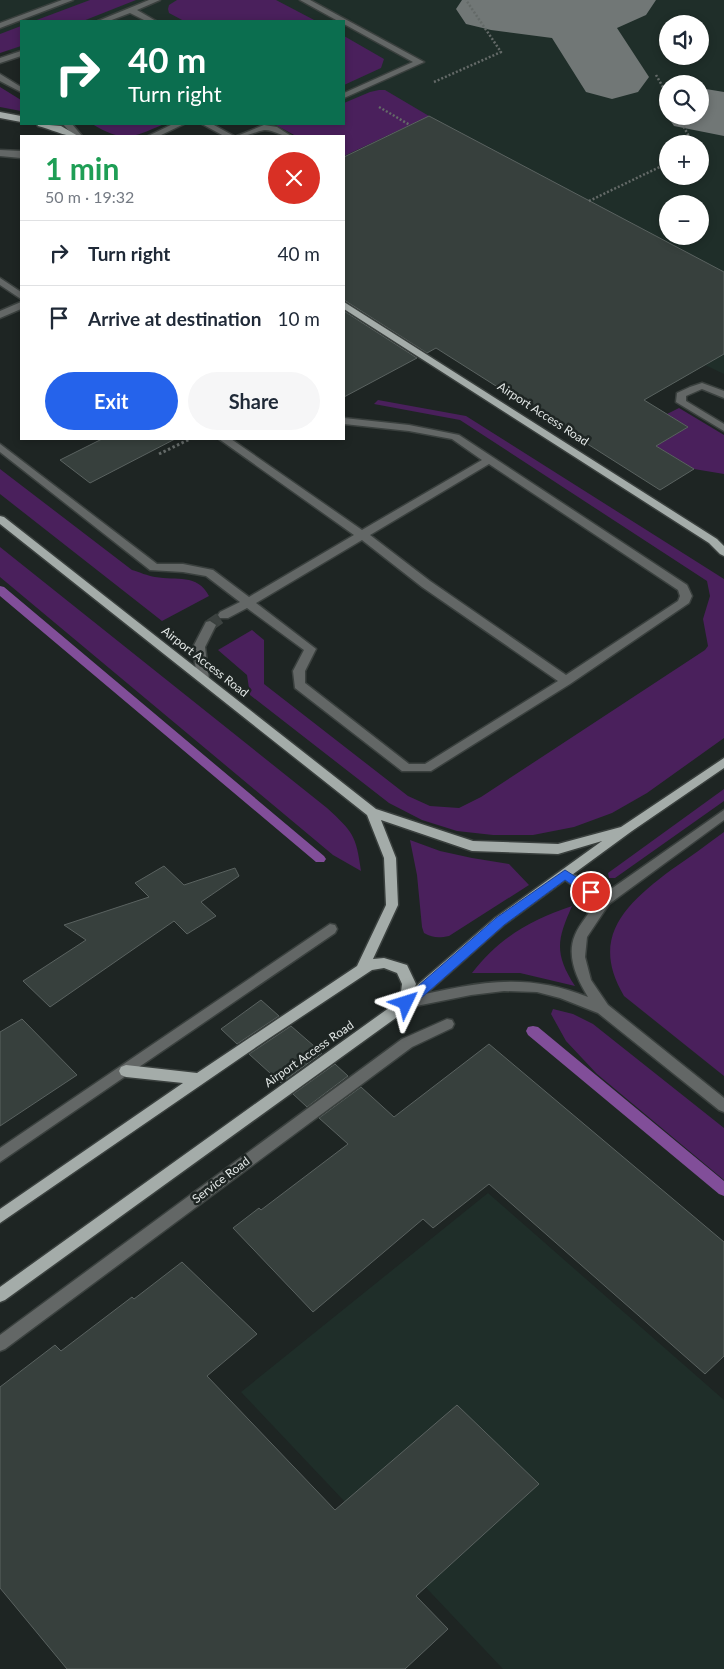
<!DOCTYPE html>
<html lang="en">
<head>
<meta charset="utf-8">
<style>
	:root { --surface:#fff; --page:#f6f6f7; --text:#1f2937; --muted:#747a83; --line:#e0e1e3; --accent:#2563eb }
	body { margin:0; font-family:Lato,sans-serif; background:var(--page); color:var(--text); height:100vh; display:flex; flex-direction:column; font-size:19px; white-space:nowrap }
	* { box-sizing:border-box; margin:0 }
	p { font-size:16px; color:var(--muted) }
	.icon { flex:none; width:28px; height:28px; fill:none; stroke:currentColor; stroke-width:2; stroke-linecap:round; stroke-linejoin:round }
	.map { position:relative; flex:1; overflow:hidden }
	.panel { position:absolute; left:20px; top:135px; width:325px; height:305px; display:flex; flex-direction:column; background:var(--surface); border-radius:0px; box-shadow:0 2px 8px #0003 }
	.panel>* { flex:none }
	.banner { position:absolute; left:20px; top:20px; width:325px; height:105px; border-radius:0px; box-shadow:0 2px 8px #0003; background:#0b6e4f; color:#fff; overflow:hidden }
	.buttons { position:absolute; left:659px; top:15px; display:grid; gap:10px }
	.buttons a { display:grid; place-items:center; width:50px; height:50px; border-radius:50%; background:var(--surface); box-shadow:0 2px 8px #0003; font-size:25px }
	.pin { position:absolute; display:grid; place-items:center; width:42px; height:42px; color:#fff; margin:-21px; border:2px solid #fff; border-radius:50%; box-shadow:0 1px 5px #0007 }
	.me { position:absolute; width:55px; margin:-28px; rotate:49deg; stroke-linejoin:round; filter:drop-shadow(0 0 4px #0008) }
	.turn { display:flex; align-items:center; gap:18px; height:105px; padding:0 25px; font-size:22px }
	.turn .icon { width:65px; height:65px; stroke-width:2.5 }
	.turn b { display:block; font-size:35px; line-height:42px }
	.round { display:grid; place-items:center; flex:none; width:52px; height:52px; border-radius:26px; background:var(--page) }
	.headline { display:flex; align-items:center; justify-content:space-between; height:85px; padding:0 25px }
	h1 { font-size:30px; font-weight:700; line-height:38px; color:#1e9e55 }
	.primary-button { display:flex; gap:10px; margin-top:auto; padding:10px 25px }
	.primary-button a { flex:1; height:58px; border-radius:30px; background:var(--accent); color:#fff; font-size:20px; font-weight:700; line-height:58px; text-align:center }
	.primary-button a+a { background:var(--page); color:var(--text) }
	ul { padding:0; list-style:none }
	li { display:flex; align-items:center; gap:15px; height:65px; padding:0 25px; border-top:1px solid var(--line) }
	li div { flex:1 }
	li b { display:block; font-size:19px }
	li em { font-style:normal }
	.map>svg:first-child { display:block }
	.built { fill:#1f2e29; fill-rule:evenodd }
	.green { fill:#4a205c }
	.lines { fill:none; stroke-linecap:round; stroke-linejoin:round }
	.stream { fill:#814e99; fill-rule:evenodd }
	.taxiway { fill:#717776; fill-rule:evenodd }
	.building { fill:#37403d; stroke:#5a6260 }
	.minor-tunnel { stroke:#3c4240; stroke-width:12; stroke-dasharray:12 5.5; stroke-linecap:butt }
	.minor-casing { stroke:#3a403e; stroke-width:3 }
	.major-casing { stroke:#3a403e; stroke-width:3 }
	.path-far1 { stroke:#646a68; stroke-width:2.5; stroke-dasharray:2 2; stroke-linecap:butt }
	.path { stroke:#646a68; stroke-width:3; stroke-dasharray:2.5 2.5; stroke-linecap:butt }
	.minor { fill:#636766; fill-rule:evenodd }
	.major { fill:#a4aca9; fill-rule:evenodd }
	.route { fill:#2563eb; stroke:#184099 }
	.labels { text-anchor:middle; stroke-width:5; stroke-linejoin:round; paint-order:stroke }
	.street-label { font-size:12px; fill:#e3e8e7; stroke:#1e2523 }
</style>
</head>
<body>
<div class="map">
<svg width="724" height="1669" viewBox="0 0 724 1669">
	<rect width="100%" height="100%" fill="#1e2523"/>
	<path class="built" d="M0 0H724V374L705 365 645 400 688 427 656 446 694 469 660 490 344 289V136H296L274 124H344V21H21V58L0 45ZM668 24H700V56H668ZM668 84H700V116H668ZM668 144H700V176H668ZM668 204H700V236H668Z
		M488 1193 724 1400V1669H503L241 1392Z"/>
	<path class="green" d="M90 0H136L83 21H34Z
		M177 0H276L316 21H184L169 13 168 9 169 5Z
		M21 26V46L0 53V34Z
		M344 36 384 59 381 68 344 85Z
		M0 87 21 100V111L0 107Z
		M379 90H385L429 116 344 156V136H296L274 124H344V103L370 92Z
		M92 124H164C132 138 124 143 92 124Z
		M378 400 466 416 724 579V738L647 793 612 813 574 827 533 835H493L457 831 422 820 389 803 250 695 247 675 218 650 252 630 264 640V684L408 796 430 806 459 808 481 797 705 650 708 646 703 619 710 596 707 581 460 420 374 404Z
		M679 408 724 435V474L694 469 656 446 688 427 667 414Z
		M0 469 132 570C139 572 148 576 155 577 177 581 197 573 209 596L162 621 0 494Z
		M0 547 327 808C353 832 356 835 361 871L333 855 0 577Z
		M724 789V801L615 878H609L608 873Z
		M724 832V1076L624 996C589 937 626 904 671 870 689 858 706 845 724 832Z
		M410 840 440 851 472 858 509 864 529 885 449 936C439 938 433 938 424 933L422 927 417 875Z
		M572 906C557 940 554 953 575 986L520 973H472C499 938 530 920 572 906Z
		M553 1009 573 1014 593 1024 724 1128V1180L597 1074 566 1041 551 1014Z"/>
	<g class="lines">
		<path class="stream" d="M0 586 4 587 324 856 326 859 324 862H316L0 596Z
			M533 1026 538 1027 724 1181V1196L719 1194 528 1035 526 1031 528 1027Z"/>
		<path class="taxiway" d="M462 0H656L646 15 617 28 649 77 638 92 612 99 586 92 552 38 491 30 466 24 456 9Z
			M700 88 724 92V136L674 126 663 110 668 103V116H700Z"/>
	</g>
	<path class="building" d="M429 116 724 272V354L644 400 688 427 656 446 694 469 660 490 436 348 427 353 344 300V157Z
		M344 311 417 358 344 397Z
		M102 439H175L90 483 60 460Z
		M164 866 184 885 235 868 239 876 201 902 216 916 187 934 174 921 50 1007 23 981 86 940 64 925 149 897 135 883Z
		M261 1000 279 1016 237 1044 221 1029Z
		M22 1019 77 1075 0 1126V1032Z
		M291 1026 322 1053 281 1083 249 1054Z
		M489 1044 724 1242V1356L705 1374 489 1184 433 1228 423 1219 313 1312 233 1228 259 1208 261 1210 348 1144 319 1118 361 1087 394 1117Z
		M335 1064 348 1076 307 1107 293 1094Z
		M182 1262 257 1334 207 1376 335 1510 457 1405 539 1484 416 1596 448 1629 405 1669H67L0 1588V1387L55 1345 61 1351 132 1297 134 1299Z"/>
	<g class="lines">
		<path class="minor-tunnel" d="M210 625 224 615"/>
		<g class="minor-casing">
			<path id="minor" d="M62 0H73L0 28V23Z
				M149 0H160L137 10 156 21H146L130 13 109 21H98Z
				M300 0H310L424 62 344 98V93L413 62 344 24V21H338Z
				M21 51V56L0 63V58Z
				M0 74 21 87V92L0 81Z
				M63 124H72L82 136H73Z
				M173 124H184L159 136H148Z
				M202 124H212L234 136H224Z
				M264 125 277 127 291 136C281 137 273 129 264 130 254 132 248 137 237 136Z
				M0 150 21 151V158L0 156Z
				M0 278 21 292V299L0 285Z
				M21 302V309L0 318V311Z
				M702 383 724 391V398L702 389 686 396V401L724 424V431L676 402 677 393 690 387Z
				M344 418 409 425 459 435 687 585 692 596 689 603 570 684 431 771H402L295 688 293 671 304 650 247 608 228 618H220L218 615 220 612 240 602 206 576 183 572 150 570 0 452V444L157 564H183L213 570 249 597 354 535 219 439H231L362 530 482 460 452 439 409 431 344 424ZM489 464 678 590 680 596 678 601 566 675 430 581 370 535ZM362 540 422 587 558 681 425 764H409L305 683V671L316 649 256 603Z
				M210 621 216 625 205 647 209 679 203 683 197 679 193 647 206 622Z
				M724 810V820L609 904 587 937 585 957 591 980 608 1005 724 1098V1112L719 1110 598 1013 560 998 537 992 504 991 471 995 406 1008 401 1007 399 1003 401 999 406 998C472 984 522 970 588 997 577 979 566 956 575 935 580 923 590 913 596 902L561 877 559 874 561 871H569L604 894Z
				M330 924 335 925 337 929 335 933 0 1162V1148Z
				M447 1019 452 1020 454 1024 452 1028 412 1047 5 1349 0 1351V1335L402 1039Z"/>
		</g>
		<g class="major-casing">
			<path id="major" d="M0 112 21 116V122L0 118Z
				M37 124 61 126 78 136C65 137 51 129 38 126Z
				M344 302 717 539 724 546V556L720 554 709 543 344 309Z
				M0 516 4 517 376 809 473 841 558 844 621 827 724 758V768L632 831 505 924 411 1007 5 1300 0 1302V1287L400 1000 402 984 397 973 384 968 372 970 268 1039 0 1223V1209L183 1083 126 1077 121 1075 119 1071 121 1067 126 1065 197 1073 357 966 386 905 384 858 367 815 0 524ZM381 820 472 851 558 854 602 841 495 918 415 987 416 984 407 965 384 958 373 959 398 905 396 858Z"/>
		</g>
		<path class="path-far1" d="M656 75 668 96
			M434 82 501 52 466 0
			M379 107 410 125
			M678 116 693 144
			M589 201 668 163"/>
		<path class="path" d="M159 454 190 439"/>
		<use href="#minor" class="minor"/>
		<use href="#major" class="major"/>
	</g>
	<path class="route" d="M565 870 595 889 597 892 595 895H587L565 880 504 925 411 1007H402L400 1003 402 1000 496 918Z"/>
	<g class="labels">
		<g class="street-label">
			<text transform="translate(543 414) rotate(33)" y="4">Airport Access Road</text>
			<text transform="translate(205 662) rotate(38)" y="4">Airport Access Road</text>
			<text transform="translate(309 1054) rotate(-35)" y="4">Airport Access Road</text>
			<text transform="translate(221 1180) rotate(-37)" y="4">Service Road</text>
		</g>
	</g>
</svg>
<div class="buttons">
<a><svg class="icon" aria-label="sound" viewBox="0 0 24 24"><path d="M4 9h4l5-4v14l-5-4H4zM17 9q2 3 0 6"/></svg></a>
<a><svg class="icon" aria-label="search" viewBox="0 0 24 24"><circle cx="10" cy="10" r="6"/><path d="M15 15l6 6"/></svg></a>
<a>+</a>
<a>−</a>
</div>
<div class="pin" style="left:591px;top:892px;background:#d93025"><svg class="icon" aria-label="arrive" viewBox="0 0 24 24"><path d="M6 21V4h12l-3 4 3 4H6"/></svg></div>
<svg class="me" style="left:406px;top:1003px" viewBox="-20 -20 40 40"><path d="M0-17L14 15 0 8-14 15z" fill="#2563eb" stroke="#fff" stroke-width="4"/></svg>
<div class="banner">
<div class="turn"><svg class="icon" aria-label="right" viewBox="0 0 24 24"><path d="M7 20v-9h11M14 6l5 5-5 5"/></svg><div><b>40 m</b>Turn right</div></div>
</div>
<section class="panel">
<div class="headline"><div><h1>1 min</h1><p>50 m · 19:32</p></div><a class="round" style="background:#d93025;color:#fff"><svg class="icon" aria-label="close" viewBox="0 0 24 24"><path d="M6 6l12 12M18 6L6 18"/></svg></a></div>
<ul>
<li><svg class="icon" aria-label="right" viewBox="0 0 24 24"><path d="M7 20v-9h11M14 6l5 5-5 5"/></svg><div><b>Turn right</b></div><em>40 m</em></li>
<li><svg class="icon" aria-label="arrive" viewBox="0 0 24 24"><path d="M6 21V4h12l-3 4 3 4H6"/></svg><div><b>Arrive at destination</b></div><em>10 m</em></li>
</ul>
<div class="primary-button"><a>Exit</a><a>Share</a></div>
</section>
</div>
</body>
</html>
